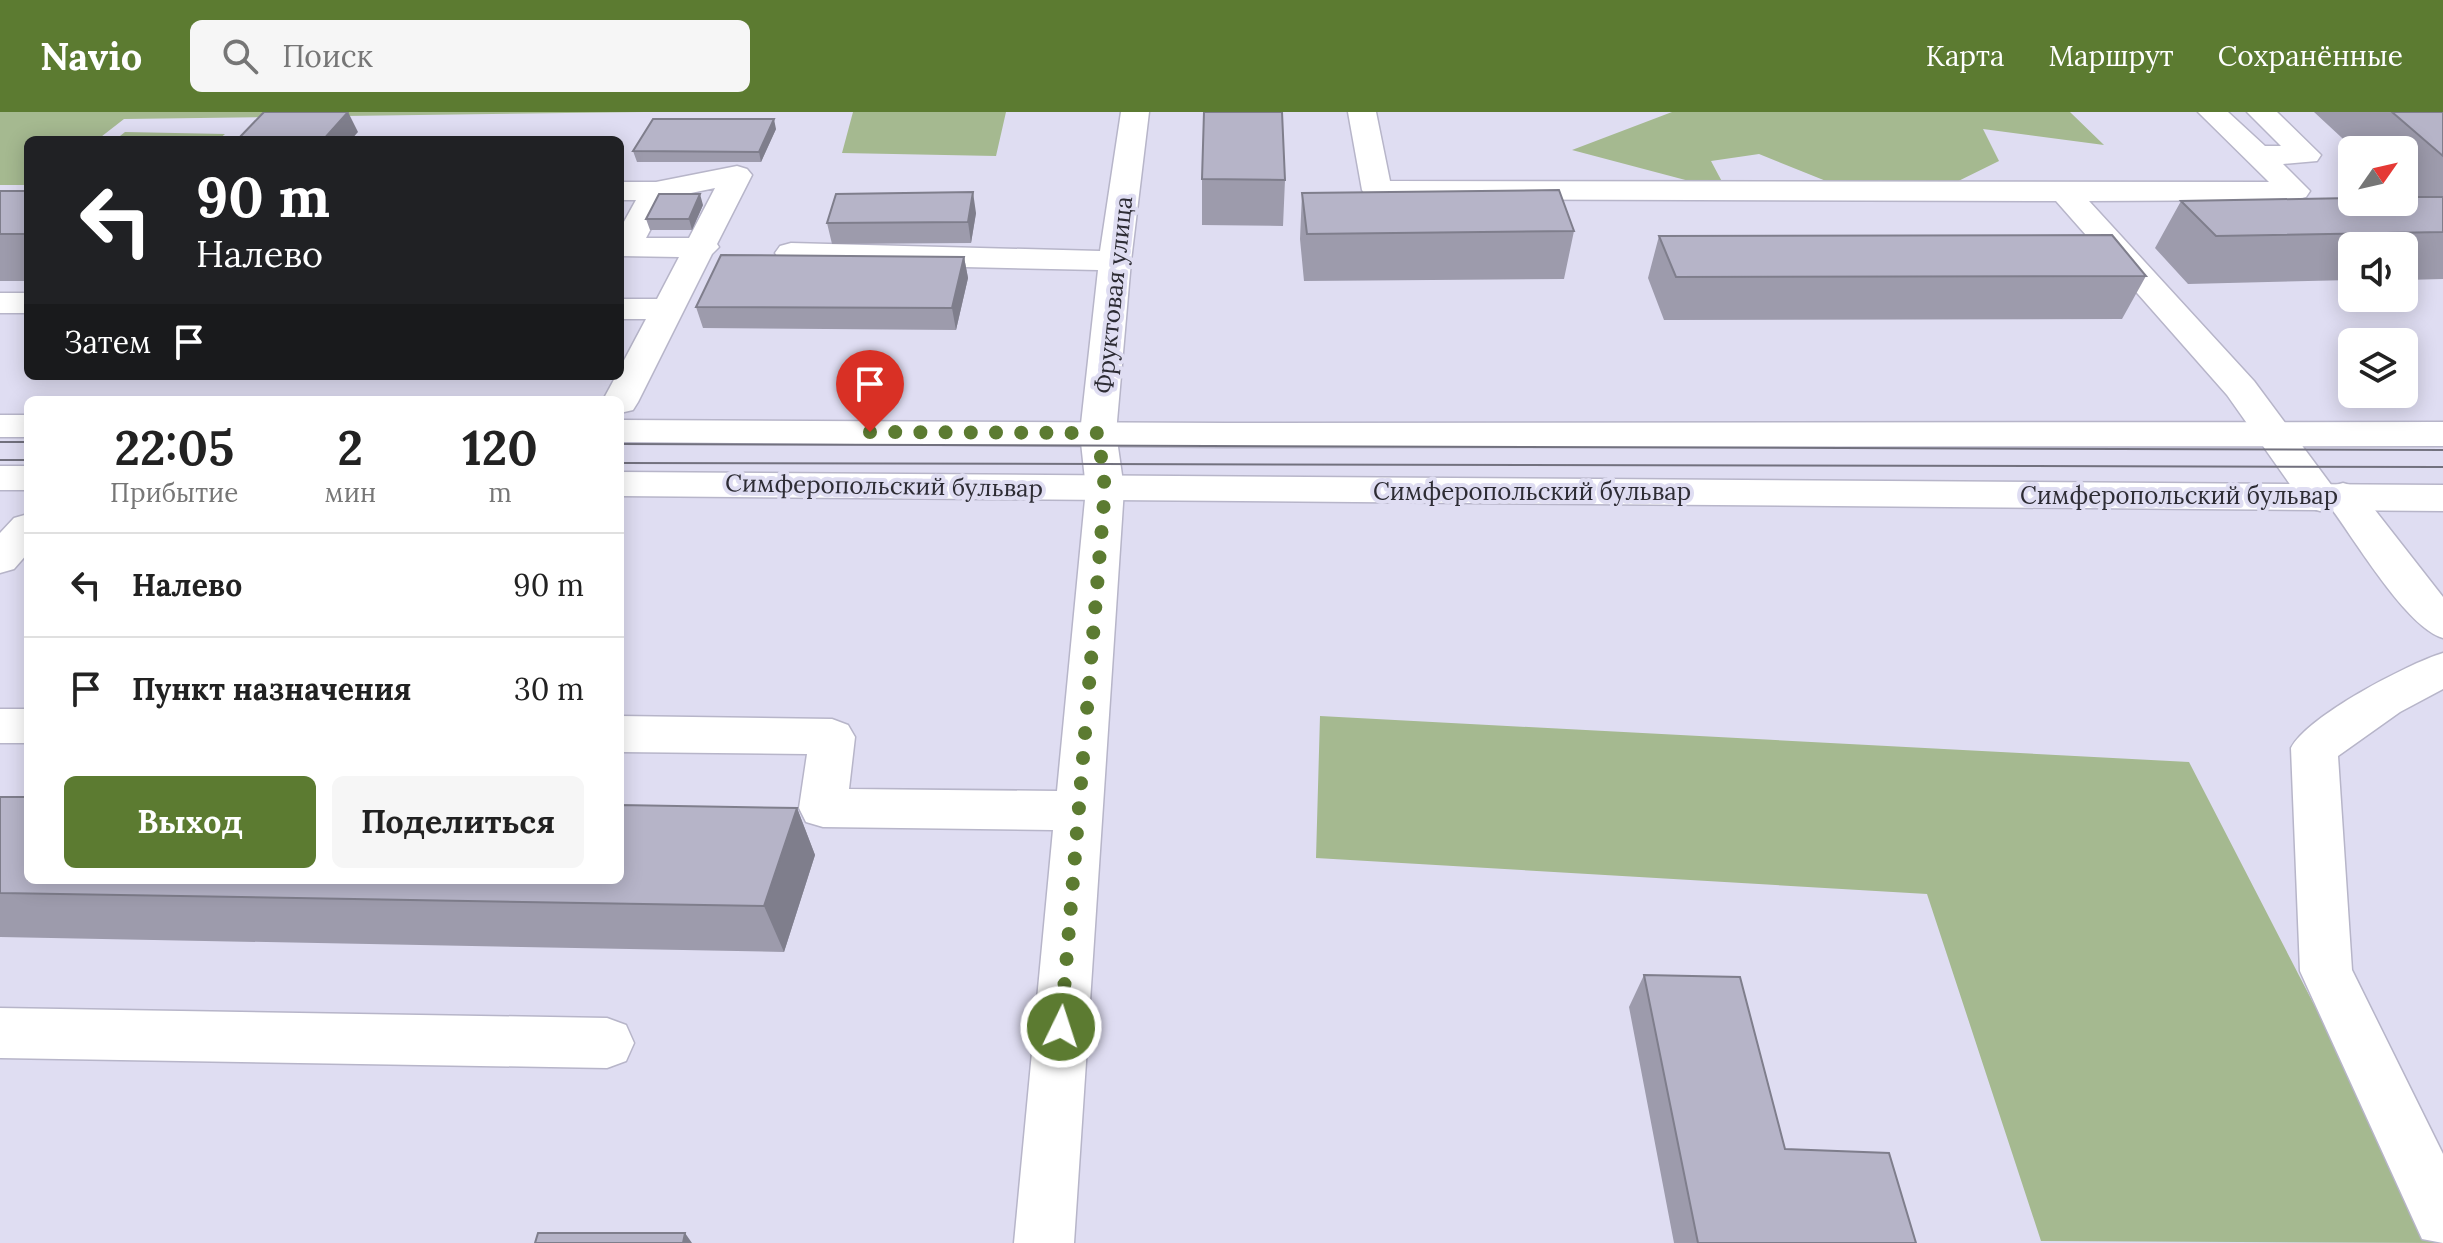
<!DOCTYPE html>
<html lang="ru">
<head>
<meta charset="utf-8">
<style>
	:root { --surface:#fff; --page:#f6f6f6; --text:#222; --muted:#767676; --line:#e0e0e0; --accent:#5c7b31 }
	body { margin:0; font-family:Lora,serif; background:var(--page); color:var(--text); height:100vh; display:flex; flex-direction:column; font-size:30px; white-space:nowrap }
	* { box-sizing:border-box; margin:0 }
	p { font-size:26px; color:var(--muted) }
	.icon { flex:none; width:44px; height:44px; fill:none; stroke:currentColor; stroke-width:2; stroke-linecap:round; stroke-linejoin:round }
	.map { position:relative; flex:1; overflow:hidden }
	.side { position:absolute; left:24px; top:284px; width:600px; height:488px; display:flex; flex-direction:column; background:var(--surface); border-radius:12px; box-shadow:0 4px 20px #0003 }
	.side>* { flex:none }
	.top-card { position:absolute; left:24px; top:24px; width:600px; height:244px; border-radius:12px; box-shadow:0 4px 20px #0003; background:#202124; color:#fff; overflow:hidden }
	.needle { width:52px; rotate:56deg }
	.fabs { position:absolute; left:2338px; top:24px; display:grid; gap:16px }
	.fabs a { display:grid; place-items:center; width:80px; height:80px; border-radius:12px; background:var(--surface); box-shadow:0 4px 20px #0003; font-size:40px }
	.pin { position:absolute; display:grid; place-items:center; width:68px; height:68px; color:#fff; margin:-82px -34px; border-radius:50% 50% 50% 0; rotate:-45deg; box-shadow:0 0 8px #0007 }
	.pin .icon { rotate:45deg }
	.me { position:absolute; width:88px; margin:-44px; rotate:4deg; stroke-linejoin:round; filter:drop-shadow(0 0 6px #0008) }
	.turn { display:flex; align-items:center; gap:28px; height:168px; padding:0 40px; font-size:36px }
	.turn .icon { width:104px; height:104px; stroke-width:2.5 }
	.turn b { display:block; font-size:56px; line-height:68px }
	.then { display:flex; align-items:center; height:76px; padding:0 40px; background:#0003; gap:16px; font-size:30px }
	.eta { display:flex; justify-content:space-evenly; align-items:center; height:136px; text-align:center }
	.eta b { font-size:48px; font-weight:800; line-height:56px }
	.primary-button { display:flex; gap:16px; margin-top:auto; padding:16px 40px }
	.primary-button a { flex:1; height:92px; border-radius:12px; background:var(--accent); color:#fff; font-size:32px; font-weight:800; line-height:92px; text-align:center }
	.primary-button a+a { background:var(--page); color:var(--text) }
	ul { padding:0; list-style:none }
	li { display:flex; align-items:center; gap:24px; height:104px; padding:0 40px; border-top:2px solid var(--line) }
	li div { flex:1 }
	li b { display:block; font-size:30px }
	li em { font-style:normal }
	header { display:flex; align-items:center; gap:48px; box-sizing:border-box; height:112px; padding:0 40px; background:var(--accent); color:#fff }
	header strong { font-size:38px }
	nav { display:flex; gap:44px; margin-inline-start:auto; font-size:28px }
	.search { width:560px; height:72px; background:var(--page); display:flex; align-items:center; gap:20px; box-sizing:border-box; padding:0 28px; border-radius:12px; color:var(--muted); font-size:30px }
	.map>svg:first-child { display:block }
	.green { fill:#a5b990 }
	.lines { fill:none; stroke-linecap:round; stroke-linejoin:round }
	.minor-casing { stroke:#b7b5c9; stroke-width:3 }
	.major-casing { stroke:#b7b5c9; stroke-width:3 }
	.minor { fill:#fff; fill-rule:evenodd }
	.major { fill:#fff; fill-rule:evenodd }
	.tram { stroke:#72717e; stroke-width:2 }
	.wall { fill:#9d9bac }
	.shaded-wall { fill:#7f7e8c }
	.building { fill:#b6b4c8; stroke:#7f7e8c; stroke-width:2 }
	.route { stroke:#5c7b31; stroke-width:14; stroke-dasharray:0 25.2 }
	.labels { text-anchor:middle; stroke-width:8; stroke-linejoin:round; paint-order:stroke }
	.street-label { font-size:24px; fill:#2d2c34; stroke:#dfddf2 }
</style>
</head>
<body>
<header>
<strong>Navio</strong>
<div class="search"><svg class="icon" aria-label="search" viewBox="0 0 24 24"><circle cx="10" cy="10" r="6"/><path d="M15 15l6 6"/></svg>Поиск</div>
<nav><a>Карта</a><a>Маршрут</a><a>Сохранённые</a></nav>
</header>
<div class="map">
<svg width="2443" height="1131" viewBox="0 0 2443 1131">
	<rect width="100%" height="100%" fill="#dfddf2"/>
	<path class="green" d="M0 0H644L124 7 97 28H28V73H0Z
		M853 0H1006L996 44 842 41Z
		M1672 0H2070L2104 33 1983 17 1999 49 1932 82 1836 73 1759 42 1711 49 1727 79 1572 38Z
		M125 20 225 22 218 28H115Z
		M1320 604 2189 650 2437 1131 2041 1129 1927 782 1316 746Z"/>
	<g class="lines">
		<g class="minor-casing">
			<path id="minor" d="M1121 0H1149L1131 149 1116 321 1124 377 1074 1131H1014L1053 718 823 715 806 710 799 696 807 642 620 640V604L832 607 848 613 855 625 849 677 1057 679 1086 377 1080 321 1098 158 791 151 780 148 775 141 780 134 791 131 1100 139Z
				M1348 0H1376L1390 69 2269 70 2198 0H2228L2265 34H2281L2247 0H2277L2321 43 2317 49 2283 52 2310 79 2306 85 2295 88 2089 89 2254 269 2332 374 2343 371 2357 375 2443 485V526C2407 516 2355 428 2331 396L2320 399 2306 395 2227 283 2056 89 1377 87 1366 84 1362 78Z
				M737 54 747 57 752 63 717 132 719 135 712 142 638 290 633 298 620 301V288H603L616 264H620V256L646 207H620V187H657L679 145 620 144V117L636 88H620V70H656ZM715 76 689 126H646L667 86Z
				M0 181H28V201H0Z
				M28 402V441L14 457 0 461V421L14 406Z
				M2443 541V577L2400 600 2338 644 2352 858 2443 1042V1131L2422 1127 2300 859 2291 636C2308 604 2407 552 2443 541Z
				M0 597H28V631H0Z
				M0 896 607 906 626 913 634 931 626 949 607 956 0 946Z"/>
		</g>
		<g class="major-casing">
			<path id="major" d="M0 303H28V325H0Z
				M620 308 1225 311 2443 310V334L1225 335 620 330Z
				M0 354H28V378H0Z
				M620 360 2443 373V399L620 384Z"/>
		</g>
		<use href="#minor" class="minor"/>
		<use href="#major" class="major"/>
		<path class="tram" d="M0 330H28
			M620 332 2443 338
			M0 348H28
			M620 351 2443 355"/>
	</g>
	<path class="wall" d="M2314 0H2443V167L2404 168V134H2352V168L2188 172 2155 136 2181 89 2406 85 2404 83V38H2355Z
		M776 17 761 50H637L633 39Z
		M1202 67 1285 68 1283 114 1202 113Z
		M0 79H28V169H0Z
		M1302 81 1574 119 1564 167 1304 169 1300 127Z
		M703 93 692 118H650L646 107Z
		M976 101 971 131 832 132 827 111Z
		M1659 124 2146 164 2122 207 1664 208 1648 166Z
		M964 145 968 166 956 218 703 216 696 195Z
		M0 685 797 696 815 743 784 840 0 825Z
		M1644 863 1785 1037 1916 1131H1674L1629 895Z"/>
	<path class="shaded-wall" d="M348 0 358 20 351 28H323Z
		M774 7 776 17 761 50 759 40Z
		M973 80 976 101 971 131 968 110Z
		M700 82 703 93 692 118 689 107Z
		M964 145 968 166 956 218 952 196Z
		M797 696 815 743 784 840 764 794Z
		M685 1121 692 1131H683Z"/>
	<path class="building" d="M264 0H348L323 28H237Z
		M1204 0H1282L1285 68 1202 67Z
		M2392 0H2443V44Z
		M653 7H774L759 40 633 39Z
		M1559 78 1574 119 1307 122 1302 81Z
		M0 79H28V122H0Z
		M973 80 968 110 827 111 836 82Z
		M659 82H700L689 107H646Z
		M2404 85H2443V120L2216 124 2181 89 2352 86V90H2404Z
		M2112 123 2146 164 1676 165 1659 124Z
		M721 143 964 145 952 196 696 195Z
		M0 685H28V768H620V693L797 696 764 794 0 781Z
		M1644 863 1740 865 1785 1037 1889 1041 1916 1131H1698Z
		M538 1121H685L683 1131H535Z"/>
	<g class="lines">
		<path class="route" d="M870 320 1098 321 1105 377 1061 915"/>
	</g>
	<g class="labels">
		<g class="street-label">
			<text transform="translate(1114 183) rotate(-84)" y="8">Фруктовая улица</text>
			<text transform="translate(884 374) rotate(1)" y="8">Симферопольский бульвар</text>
			<text x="1532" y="388">Симферопольский бульвар</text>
			<text x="2179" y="392">Симферопольский бульвар</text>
		</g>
	</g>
</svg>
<div class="fabs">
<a><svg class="needle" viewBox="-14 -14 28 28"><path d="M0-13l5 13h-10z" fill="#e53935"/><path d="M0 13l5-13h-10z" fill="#767676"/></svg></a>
<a><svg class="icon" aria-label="sound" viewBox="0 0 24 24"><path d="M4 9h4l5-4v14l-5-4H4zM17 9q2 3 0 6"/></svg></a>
<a><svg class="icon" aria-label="layers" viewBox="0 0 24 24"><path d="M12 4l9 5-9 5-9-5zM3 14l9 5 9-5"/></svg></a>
</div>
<div class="pin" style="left:870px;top:320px;background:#d93025"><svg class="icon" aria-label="arrive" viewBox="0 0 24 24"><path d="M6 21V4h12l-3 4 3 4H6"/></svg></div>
<svg class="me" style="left:1061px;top:915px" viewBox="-20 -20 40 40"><circle r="17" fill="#5c7b31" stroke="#fff" stroke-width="3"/><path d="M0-11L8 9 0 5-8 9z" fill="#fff"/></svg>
<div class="top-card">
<div class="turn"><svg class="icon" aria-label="left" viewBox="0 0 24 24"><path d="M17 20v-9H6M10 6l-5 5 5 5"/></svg><div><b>90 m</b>Налево</div></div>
<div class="then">Затем<svg class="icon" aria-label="arrive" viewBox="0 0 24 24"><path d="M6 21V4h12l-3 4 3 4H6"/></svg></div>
</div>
<section class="side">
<div class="eta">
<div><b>22:05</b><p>Прибытие</p></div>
<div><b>2</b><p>мин</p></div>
<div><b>120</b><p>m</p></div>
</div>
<ul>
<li><svg class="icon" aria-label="left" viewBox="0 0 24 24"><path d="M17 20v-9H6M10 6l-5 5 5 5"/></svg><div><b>Налево</b></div><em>90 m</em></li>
<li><svg class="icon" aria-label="arrive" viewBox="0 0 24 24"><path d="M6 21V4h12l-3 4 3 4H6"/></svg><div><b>Пункт назначения</b></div><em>30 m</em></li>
</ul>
<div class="primary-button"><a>Выход</a><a>Поделиться</a></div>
</section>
</div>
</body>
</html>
